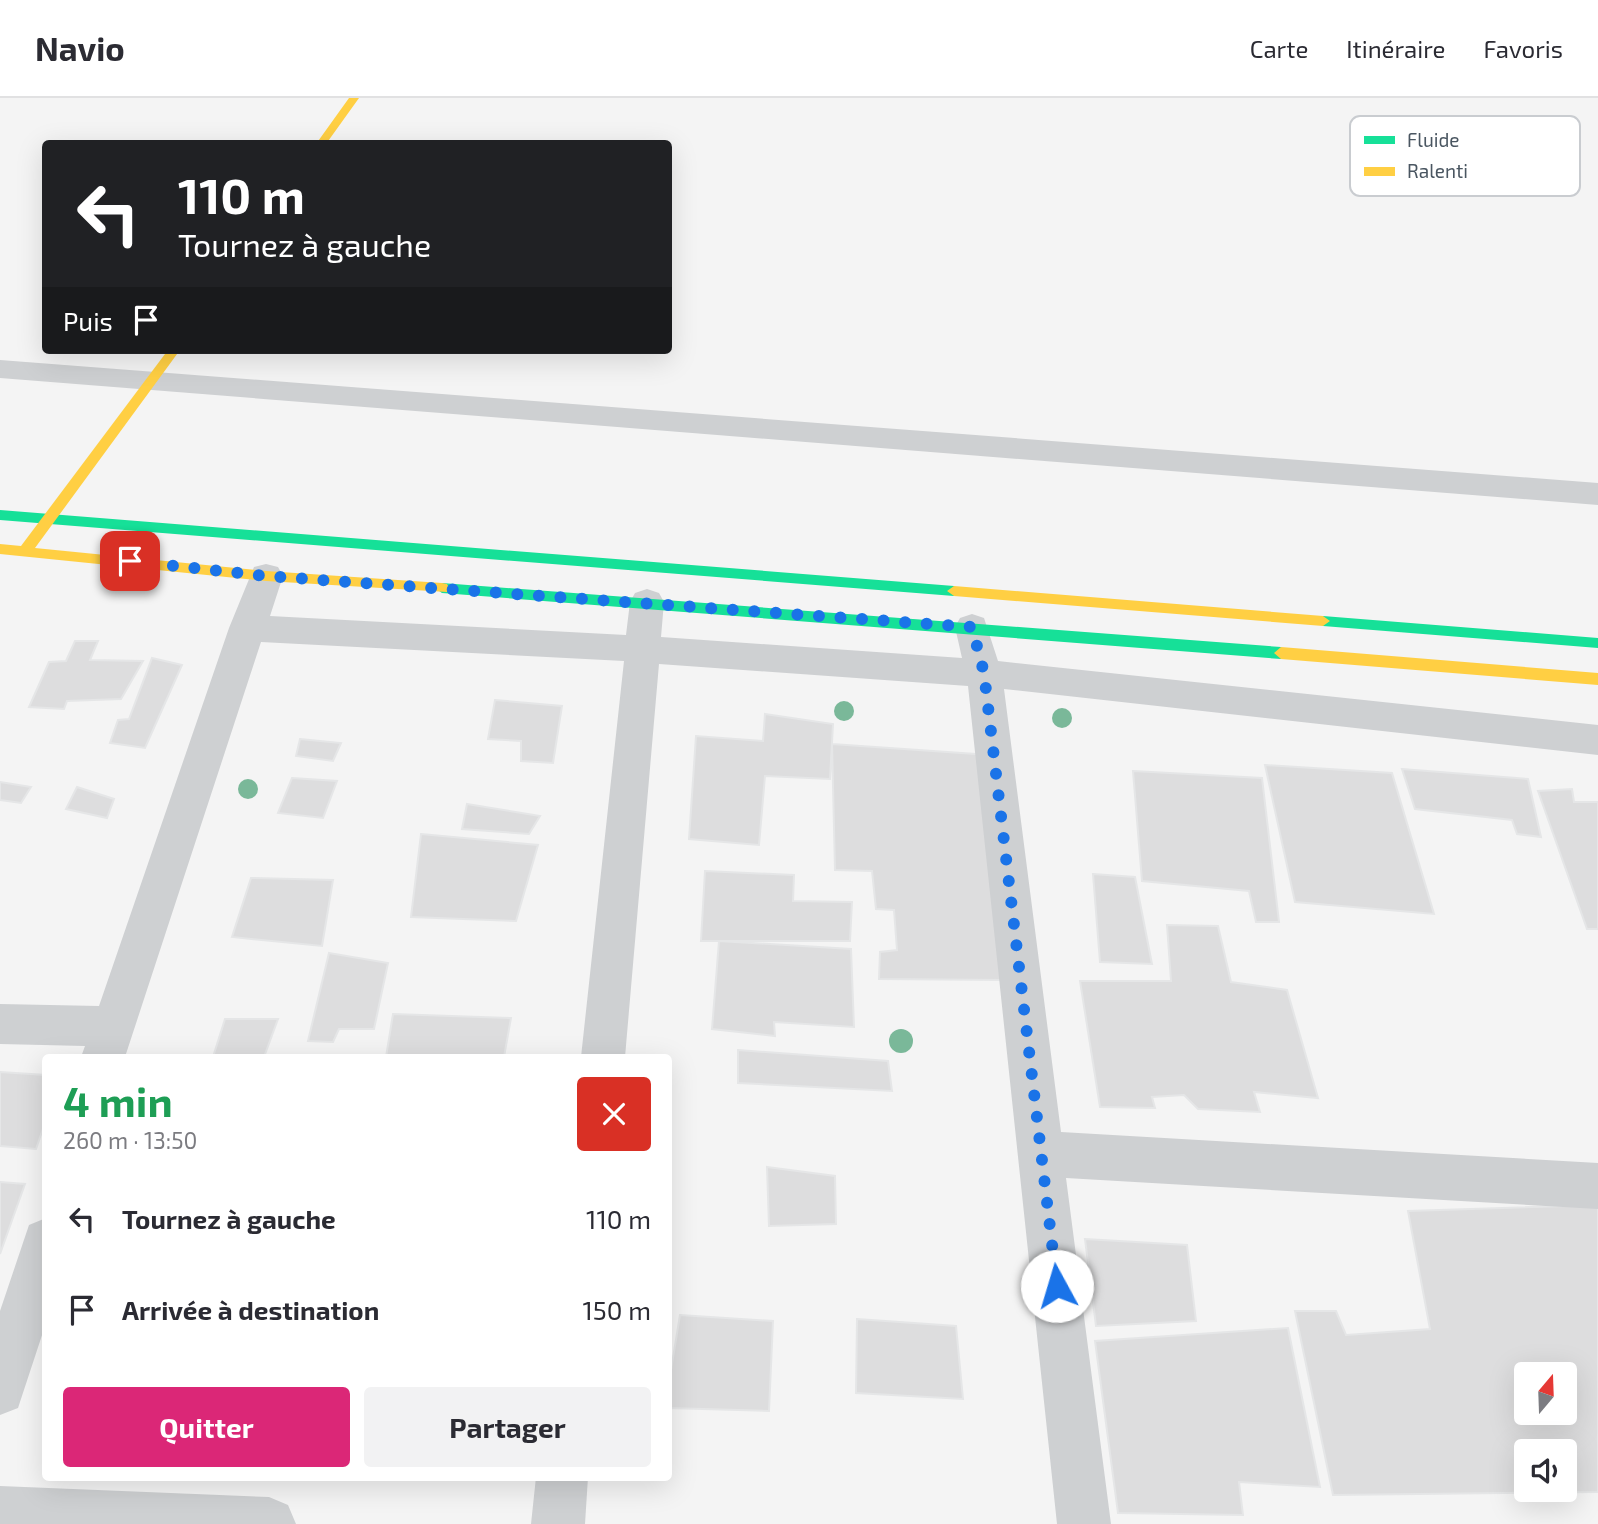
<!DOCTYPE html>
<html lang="fr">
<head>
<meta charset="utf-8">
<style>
	:root { --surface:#fff; --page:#f2f2f3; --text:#2b2b33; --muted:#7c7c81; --line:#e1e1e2; --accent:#db2777 }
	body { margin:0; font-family:"Exo 2",sans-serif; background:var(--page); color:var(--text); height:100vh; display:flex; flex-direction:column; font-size:26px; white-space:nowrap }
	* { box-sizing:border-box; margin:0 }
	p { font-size:23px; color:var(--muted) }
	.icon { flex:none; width:38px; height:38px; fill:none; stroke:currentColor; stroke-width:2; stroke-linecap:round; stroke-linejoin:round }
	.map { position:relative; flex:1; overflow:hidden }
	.panel { position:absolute; left:42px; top:956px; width:630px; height:427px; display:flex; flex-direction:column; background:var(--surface); border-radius:7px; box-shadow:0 7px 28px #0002 }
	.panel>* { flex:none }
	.guide { position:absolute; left:42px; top:42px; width:630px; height:214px; border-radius:7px; box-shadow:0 7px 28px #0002; background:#202124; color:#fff; overflow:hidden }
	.needle { width:46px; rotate:19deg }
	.controls { position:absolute; left:1514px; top:1264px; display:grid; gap:14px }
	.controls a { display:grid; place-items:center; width:63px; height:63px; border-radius:7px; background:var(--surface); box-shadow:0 7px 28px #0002; font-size:35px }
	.pin { position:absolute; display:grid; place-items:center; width:60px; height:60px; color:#fff; margin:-30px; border-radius:14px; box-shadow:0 4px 10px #0006 }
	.me { position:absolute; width:77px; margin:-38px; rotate:354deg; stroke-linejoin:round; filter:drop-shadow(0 0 5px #0008) }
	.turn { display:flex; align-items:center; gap:24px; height:147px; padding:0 21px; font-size:32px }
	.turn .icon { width:91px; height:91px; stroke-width:2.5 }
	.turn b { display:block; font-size:49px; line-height:60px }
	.then { display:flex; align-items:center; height:66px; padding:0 21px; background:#0003; gap:14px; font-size:26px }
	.round { display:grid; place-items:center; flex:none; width:74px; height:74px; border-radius:7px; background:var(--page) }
	.summary { display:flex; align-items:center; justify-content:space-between; height:119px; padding:0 21px }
	h1 { font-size:42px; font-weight:700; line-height:52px; color:#1e9e55 }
	.cta { display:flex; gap:14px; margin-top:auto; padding:14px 21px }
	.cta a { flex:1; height:80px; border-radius:7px; background:var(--accent); color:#fff; font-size:28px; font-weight:700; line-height:80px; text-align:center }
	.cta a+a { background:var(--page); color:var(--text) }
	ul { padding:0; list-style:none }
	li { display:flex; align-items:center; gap:21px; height:91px; padding:0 21px }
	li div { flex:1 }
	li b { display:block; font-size:26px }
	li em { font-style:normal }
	header { display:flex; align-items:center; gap:42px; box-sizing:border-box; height:98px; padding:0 35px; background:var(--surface); border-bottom:2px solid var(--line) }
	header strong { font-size:33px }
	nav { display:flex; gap:38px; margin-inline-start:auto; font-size:24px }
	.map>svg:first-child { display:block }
	.building { fill:#ddddde; stroke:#e5e6e7; stroke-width:2; fill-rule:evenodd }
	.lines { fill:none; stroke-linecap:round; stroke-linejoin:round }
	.street { fill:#ced0d2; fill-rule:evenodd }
	.fast { fill:#16e098; fill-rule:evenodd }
	.slow { fill:#ffcf43; fill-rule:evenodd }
	.tree { fill:#7ab899 }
	.route { stroke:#1a73e8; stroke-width:12; stroke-dasharray:0 21.6 }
	.key { fill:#fff; stroke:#c9ccd0; stroke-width:2 }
	.key-label { font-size:19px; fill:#4a5661 }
</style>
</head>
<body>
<header>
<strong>Navio</strong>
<nav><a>Carte</a><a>Itinéraire</a><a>Favoris</a></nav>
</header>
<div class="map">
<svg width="1598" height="1426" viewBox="0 0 1598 1426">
	<rect width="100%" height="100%" fill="#f4f4f4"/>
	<path class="building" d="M75 543H98L90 562 143 563 121 601 67 603 64 611 29 609 49 564 66 563Z
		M152 560 182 567 145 650 110 645 118 622 129 621Z
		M495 602 562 608 553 665 521 663V643L488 641Z
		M765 616 833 626 830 681 765 678 759 747 689 741 696 638 763 643Z
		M300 641 341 645 333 663 296 658Z
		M832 646 990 657 1003 882 879 881 880 854 897 852 894 812 876 811 872 773 835 772Z
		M1265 667 1392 675 1434 816 1295 804Z
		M1402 671 1528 681 1541 739 1517 736 1512 722 1415 711Z
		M1133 673 1262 680 1279 824H1256L1249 793 1142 783Z
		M292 680 337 683 323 720 278 715Z
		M0 684 31 689 21 705 0 702Z
		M77 689 114 701 107 720 66 711Z
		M1572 691 1574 704H1598V831H1587L1538 693Z
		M467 706 540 718 529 736 462 731Z
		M421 736 538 747 516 823 411 819Z
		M705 773 794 777 793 803 852 804 850 843H701Z
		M1093 776 1135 779 1152 866 1100 864Z
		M251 780 333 782 322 848 232 839Z
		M1167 827 1218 828 1231 884 1287 892 1318 1000 1254 994 1260 1014 1198 1011 1184 997 1152 999 1155 1010 1100 1009 1080 883H1171Z
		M719 843 851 851 854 929 774 924 775 938 712 931Z
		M329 855 388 865 374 931H339L333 944 308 943Z
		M393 916 511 920 504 959H386Z
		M225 921H278L264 959H213Z
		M738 952 888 963 892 993 738 985Z
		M0 974 46 977V1022L36 1051 0 1048Z
		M767 1069 835 1078 836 1126 769 1128Z
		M0 1084 25 1086 0 1156Z
		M1598 1107V1394L1333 1397 1295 1213H1336L1346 1237 1430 1231 1408 1113ZM1526 1276H1564V1314H1526ZM1526 1353H1564V1391H1526Z
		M1085 1141 1187 1147 1196 1223 1096 1228Z
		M680 1217 773 1223 769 1313 668 1310V1290Z
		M857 1221 956 1228 963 1301 856 1295Z
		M1288 1230 1320 1389 1239 1384 1243 1417 1118 1415 1095 1243Z"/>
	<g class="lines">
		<path class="street" d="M0 262 1598 385V407L0 280Z
			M266 466 278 469 283 478 270 518 626 537 630 504 635 495 647 491 659 495 664 504 661 539 962 560 955 529 960 520 972 516 984 520 998 563 1598 627V657L1004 591 1061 1034 1598 1065V1111L1066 1080 1111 1426H1057L968 588 659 566 625 959H581L624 563 261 544 125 959H81L85 948 0 946V906L99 908 229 530 254 469Z
			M46 1120V1225L18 1310 0 1317V1213L29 1127Z
			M536 1379H588L585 1426H531Z
			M0 1388 269 1399 288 1407 296 1426H0Z"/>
		<path class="fast" d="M0 412 954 488 961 493 954 498 0 422Z
			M442 485 1281 549 1288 555 1281 561 442 495 435 490Z
			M1323 518 1598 540V550L1323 528 1316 523Z"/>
		<path class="slow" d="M349 0H359L326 46H316Z
			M168 252H180L35 450 266 473 442 485 447 486 449 490 447 494 266 483 0 456V446L21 448Z
			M954 488 1323 518 1330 523 1323 528 954 498 947 493Z
			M1281 549 1598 575V587L1281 561 1274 555Z"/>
	</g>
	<g class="tree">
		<circle cx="844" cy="613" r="10"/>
		<circle cx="1062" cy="620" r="10"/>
		<circle cx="248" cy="691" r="10"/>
		<circle cx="901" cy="943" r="12"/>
	</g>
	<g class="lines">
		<path class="route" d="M130 463 266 478 972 529 984 575 1057 1188"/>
	</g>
	<rect x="1350" y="18" width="230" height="80" rx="10" class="key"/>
	<rect x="1364" y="38" width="31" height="8" fill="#16e098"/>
	<rect x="1364" y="69" width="31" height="9" fill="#ffcf43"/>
	<g class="key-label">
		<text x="1407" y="49">Fluide</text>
		<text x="1407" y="80">Ralenti</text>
	</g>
</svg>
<div class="controls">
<a><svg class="needle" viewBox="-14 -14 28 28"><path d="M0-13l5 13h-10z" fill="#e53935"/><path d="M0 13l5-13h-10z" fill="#7c7c81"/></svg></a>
<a><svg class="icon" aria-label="sound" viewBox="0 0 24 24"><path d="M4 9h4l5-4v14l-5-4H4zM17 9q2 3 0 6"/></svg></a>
</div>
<div class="pin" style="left:130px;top:463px;background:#d93025"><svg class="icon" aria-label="arrive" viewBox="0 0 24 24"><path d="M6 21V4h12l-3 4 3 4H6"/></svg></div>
<svg class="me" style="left:1057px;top:1188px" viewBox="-20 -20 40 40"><circle r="19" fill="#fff"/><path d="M0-13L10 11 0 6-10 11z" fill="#1a73e8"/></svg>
<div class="guide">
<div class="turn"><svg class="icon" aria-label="left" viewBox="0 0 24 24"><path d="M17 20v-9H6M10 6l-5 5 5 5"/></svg><div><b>110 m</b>Tournez à gauche</div></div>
<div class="then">Puis<svg class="icon" aria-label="arrive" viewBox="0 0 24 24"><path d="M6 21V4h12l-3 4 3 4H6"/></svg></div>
</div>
<section class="panel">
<div class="summary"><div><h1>4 min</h1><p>260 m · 13:50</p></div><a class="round" style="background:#d93025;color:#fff"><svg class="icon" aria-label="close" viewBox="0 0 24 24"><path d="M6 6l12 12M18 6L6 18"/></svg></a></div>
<ul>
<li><svg class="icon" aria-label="left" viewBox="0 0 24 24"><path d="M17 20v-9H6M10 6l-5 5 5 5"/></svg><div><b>Tournez à gauche</b></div><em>110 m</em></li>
<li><svg class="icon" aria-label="arrive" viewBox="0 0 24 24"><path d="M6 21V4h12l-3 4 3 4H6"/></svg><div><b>Arrivée à destination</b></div><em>150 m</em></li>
</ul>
<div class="cta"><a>Quitter</a><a>Partager</a></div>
</section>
</div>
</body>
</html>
